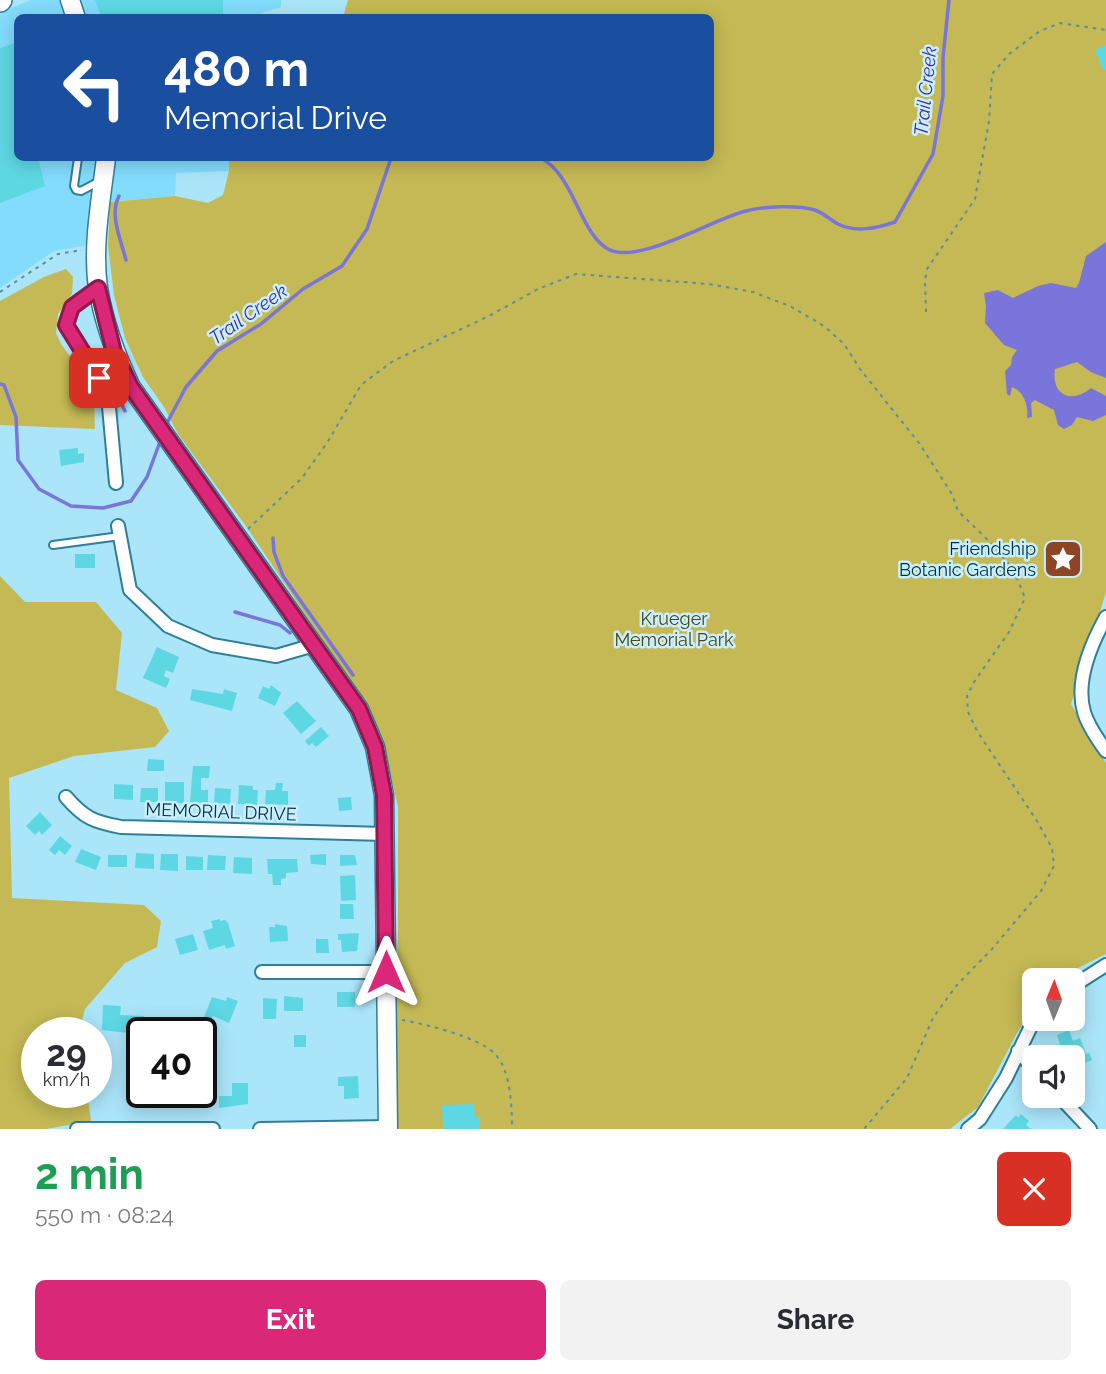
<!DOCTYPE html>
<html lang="en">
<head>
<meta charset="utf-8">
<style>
	:root { --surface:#fff; --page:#f2f2f3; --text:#2b2b33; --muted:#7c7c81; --accent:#db2777 }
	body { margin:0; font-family:Raleway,sans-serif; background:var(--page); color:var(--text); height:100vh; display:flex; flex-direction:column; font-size:26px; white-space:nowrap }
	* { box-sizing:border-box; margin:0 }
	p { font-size:23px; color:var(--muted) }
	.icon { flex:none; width:38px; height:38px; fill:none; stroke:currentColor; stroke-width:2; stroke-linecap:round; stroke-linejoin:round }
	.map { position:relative; height:1129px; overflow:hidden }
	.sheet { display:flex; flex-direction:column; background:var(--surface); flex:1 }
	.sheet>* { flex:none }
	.guide { position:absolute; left:14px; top:14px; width:700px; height:147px; border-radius:10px; box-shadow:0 4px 18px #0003; background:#1a4fa0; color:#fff; overflow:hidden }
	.needle { width:46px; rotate:1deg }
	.buttons { position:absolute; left:1022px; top:968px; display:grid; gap:14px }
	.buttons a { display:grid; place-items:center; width:63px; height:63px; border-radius:10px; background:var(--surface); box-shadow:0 4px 18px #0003; font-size:35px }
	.speed { position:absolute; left:21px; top:1017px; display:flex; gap:14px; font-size:35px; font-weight:700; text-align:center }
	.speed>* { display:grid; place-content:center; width:91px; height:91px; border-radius:50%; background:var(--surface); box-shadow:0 4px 18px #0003; line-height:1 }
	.speed small { font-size:18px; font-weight:400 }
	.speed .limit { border:4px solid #111; border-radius:10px; background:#fff; color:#111 }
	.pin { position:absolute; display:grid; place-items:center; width:60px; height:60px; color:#fff; margin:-30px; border-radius:14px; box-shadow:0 4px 10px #0006 }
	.me { position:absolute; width:77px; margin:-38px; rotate:0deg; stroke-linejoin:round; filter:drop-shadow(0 0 5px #0008) }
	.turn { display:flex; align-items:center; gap:24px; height:147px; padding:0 35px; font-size:32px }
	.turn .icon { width:91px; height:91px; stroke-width:2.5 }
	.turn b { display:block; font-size:49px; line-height:60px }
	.round { display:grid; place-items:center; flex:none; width:74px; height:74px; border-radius:10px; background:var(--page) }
	.headline { display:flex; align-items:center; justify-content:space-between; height:119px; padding:0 35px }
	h1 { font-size:42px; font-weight:700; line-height:52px; color:#1e9e55 }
	.primary-button { display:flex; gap:14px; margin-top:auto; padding:14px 35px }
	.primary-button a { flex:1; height:80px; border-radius:10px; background:var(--accent); color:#fff; font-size:28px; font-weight:700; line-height:80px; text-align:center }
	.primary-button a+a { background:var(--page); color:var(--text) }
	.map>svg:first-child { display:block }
	.built { fill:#83dcfb }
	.green { fill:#c4b954 }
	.water { fill:#7975da }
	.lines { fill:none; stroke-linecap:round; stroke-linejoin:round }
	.stream { stroke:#7975da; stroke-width:3.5 }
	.building { fill:#5dd8e3 }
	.lane-casing { stroke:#2d7f9a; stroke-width:10 }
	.street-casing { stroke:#2d7f9a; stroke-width:16 }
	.secondary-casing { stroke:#2d7f9a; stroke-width:21 }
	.primary-casing { stroke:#2d7f9a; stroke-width:24 }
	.path { stroke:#598fa1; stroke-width:2; stroke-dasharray:3.5 5; stroke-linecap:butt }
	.lane { stroke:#fff; stroke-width:6 }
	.street { stroke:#fff; stroke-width:12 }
	.secondary { stroke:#fff; stroke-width:18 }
	.primary { stroke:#fff; stroke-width:21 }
	.route-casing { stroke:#8e194d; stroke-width:18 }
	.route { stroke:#db2777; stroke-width:12 }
	.labels { text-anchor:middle; stroke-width:5; stroke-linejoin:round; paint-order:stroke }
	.poi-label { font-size:18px; fill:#003241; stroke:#c9eefd; text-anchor:end }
	.park-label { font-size:18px; fill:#4c4610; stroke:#c9eefd }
	.street-label { font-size:18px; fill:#003241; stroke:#c9eefd }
	.water-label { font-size:19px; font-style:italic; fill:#412ba2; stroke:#c9eefd }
</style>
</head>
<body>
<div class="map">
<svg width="1106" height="1129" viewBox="0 0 1106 1129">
	<rect width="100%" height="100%" fill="#abe5fa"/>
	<path class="built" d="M31 0H281V7L250 17 18 18V158H229V171L176 173 175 196 94 203 89 245 54 251 0 288V13Z"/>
	<path class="green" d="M348 0H1106V592L1071 704 1106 763V954L1078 968 1063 980H1034V1006L1017 1033 978 1107 950 1129H397L395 1012 398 933V807L390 772 373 715 248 529 178 434 164 407 143 377 125 338 114 295 108 245 110 202 175 196 208 203 223 195 229 171V158H710V18L343 17Z
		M66 269 73 277 72 294 58 314 56 333 61 344 89 382 94 394 95 429 0 425V301L44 277Z
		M0 576 25 602H96L122 633 116 690 157 708 169 731 155 747 74 756 9 778 12 898 144 905 161 921 157 947 125 963 85 1009 79 1032H37V1092H87L91 1121 46 1129H0Z"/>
	<path class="water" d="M1106 242V378L1091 372 1077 362 1055 369C1051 394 1070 405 1091 388L1106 396V415L1093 421 1077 417 1072 425 1064 429 1058 425 1054 410 1035 400 1031 403 1032 417 1027 418C1029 407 1024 391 1012 387L1010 396 1007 394 1005 371 1011 365 1012 357 1017 350 1004 345 985 323 986 306 984 293 998 290 1013 298 1038 286 1051 283 1076 288 1079 283 1086 256Z"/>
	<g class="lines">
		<path class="stream" d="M541 158C575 176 580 236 610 250 640 264 715 218 746 211 763 206 799 205 815 210 823 213 831 220 838 224 856 233 877 228 895 222L933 154 943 96V58L949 0
			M119 196C109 215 121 240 126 260
			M101 362 125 411
			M0 384 4 385 16 417 18 460 39 489 71 506 103 508 131 501 147 477 161 439
			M166 425 186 387 217 351 261 324 303 289 342 266 367 229 391 158
			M273 538 274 552 283 576 353 675
			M235 612 280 625 290 633"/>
	</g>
	<path class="building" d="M95 0H223V18H102Z
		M18 42V158H38L45 186 0 203V48Z
		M1106 45V69L1103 70 1095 50Z
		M78 448V454L84 453V462L61 466 59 450Z
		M75 554H95V568H75Z
		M157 647 179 657 173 673 166 670 164 676 170 679 166 688 143 678Z
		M271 685 281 693 275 706 258 698 263 686 269 689Z
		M192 689 223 694 224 689 237 693 232 711 190 700Z
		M297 701 316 721 301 734 283 713Z
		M321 727 329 736 316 747 312 743 309 746 305 741Z
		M148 759 164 760V771H147Z
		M193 766H210L209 778H201V790H208V803L190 802Z
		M165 782H184V803H165Z
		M276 783H283L282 791H288V805L265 804 266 790H275Z
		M114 784 133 785V800L114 799Z
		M239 785 253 786V790H258L257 805 238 804Z
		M141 788H158V802H140Z
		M215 788 231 789 230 804 214 803Z
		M351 797 352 810 339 811 338 798Z
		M40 812 52 825 42 835 39 831 35 835 26 826Z
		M60 836 72 846 65 855 59 850 55 855 49 850Z
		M81 849 101 857 96 870 75 862Z
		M136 853 154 854V869L135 868Z
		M161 854H178V871L160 870Z
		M326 854V865L311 864 310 855Z
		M108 855H127V867H108Z
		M208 855 226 856 225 870H207Z
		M340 855H355L357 865 340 866Z
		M186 856 203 857V870H186Z
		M234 857 252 858V874L233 873Z
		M267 859H297L298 872 286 873V878L281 879V885H273L272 874H268Z
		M355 875 356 900 341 901 340 876Z
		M340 904H353L354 919H340Z
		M220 919V921L225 920 228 923 235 946 226 949 225 945 209 950 203 931 213 928 211 921Z
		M275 924 287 926 288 941 270 942 269 927H275Z
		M359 933 357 951 342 952 341 940H338V934Z
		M193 934 198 950 180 955 175 939Z
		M316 939H328L329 953H316Z
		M337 992H355V1007H337Z
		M284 996 303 998V1011H284Z
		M212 997 226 1001 227 997 238 1001 229 1023 213 1016 211 1020 204 1017Z
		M263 998 277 999 276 1019H263Z
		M103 1005 121 1006 120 1015 144 1016 145 1032 133 1034V1024H129V1033L102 1030Z
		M1069 1030 1073 1041 1080 1038 1086 1054 1089 1053 1092 1060 1075 1067 1069 1052 1061 1048 1057 1035Z
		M294 1035H306V1047H294Z
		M358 1076 359 1098 344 1099V1086H338V1077Z
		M232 1083H248V1104L219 1108V1096H232Z
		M209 1090V1107L177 1106V1092Z
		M474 1104 475 1117H480V1129H443L442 1105Z
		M1021 1114 1029 1121 1026 1125 1031 1129H1003L1016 1115 1018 1118Z"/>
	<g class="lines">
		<g class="lane-casing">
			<path id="lane" d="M78 158 74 186 76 190 81 191 98 182
				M53 545 120 536"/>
		</g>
		<g class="street-casing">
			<path id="street" d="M98 288 72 308 66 325 108 396 116 483
				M118 526 130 590 168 626 212 645 276 656 314 645
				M1106 617C1091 644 1075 681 1084 712 1088 726 1098 740 1106 751
				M66 797C84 818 94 822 121 827L385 834
				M262 972H386
				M1073 986 1106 965
				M1018 1051 1034 1069
				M1059 1096 1090 1129
				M77 1129H213
				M260 1129 388 1127
				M968 1129 980 1119 1006 1078 1035 1018"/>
		</g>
		<g class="secondary-casing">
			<path id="secondary" d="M70 0 76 18
				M106 158C101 200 92 246 98 288 104 323 116 356 131 387L359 709 375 747 384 795 388 1129"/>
		</g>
		<g class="primary-casing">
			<path id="primary" d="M0 1 1 0"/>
		</g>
		<path class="path" d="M0 292 58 254 82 250
			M926 312 925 281 927 269 975 199 989 121 992 74 1009 54 1040 31 1060 23 1106 30
			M248 529 302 478 327 443 361 385 393 361 489 316 538 289 576 274 709 284 753 292 790 306 824 326 844 344 860 369 919 443 952 494 958 511 994 546 1014 571 1025 598 1009 632 974 682 967 696 968 712 977 731 1037 821 1052 848 1054 866 1041 891 992 949 956 986 933 1018 907 1078 864 1129
			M402 1020C425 1024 479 1037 495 1054 511 1070 512 1108 512 1129"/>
		<use href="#lane" class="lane"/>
		<use href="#street" class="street"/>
		<use href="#secondary" class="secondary"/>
		<use href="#primary" class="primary"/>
	</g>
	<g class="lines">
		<g class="route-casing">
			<path id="route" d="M99 378 66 325 72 307 98 288 114 352 131 387 359 709 375 747 384 795 386 972"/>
		</g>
		<use href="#route" class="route"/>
	</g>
	<defs>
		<g id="sight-square" transform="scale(2.0125)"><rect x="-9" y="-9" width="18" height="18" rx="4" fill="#8e4525" stroke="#c9eefd"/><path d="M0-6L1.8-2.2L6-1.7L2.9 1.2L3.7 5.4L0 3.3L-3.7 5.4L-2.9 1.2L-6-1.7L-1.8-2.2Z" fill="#fff"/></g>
	</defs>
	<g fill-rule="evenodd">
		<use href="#sight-square" x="1063" y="559"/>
	</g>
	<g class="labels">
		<g class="poi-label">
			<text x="1036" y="555">Friendship<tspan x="1036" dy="21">Botanic Gardens</tspan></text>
		</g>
		<g class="park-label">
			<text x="674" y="625">Krueger<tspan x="674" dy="21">Memorial Park</tspan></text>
		</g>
		<g class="street-label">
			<text transform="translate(221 812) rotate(2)" y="6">MEMORIAL DRIVE</text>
		</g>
		<g class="water-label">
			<text transform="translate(925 91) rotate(-84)" y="7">Trail Creek</text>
			<text transform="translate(248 314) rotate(-35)" y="7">Trail Creek</text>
		</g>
	</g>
</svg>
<div class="buttons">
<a><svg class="needle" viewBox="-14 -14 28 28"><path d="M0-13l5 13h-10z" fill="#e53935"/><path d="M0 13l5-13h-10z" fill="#7c7c81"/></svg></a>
<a><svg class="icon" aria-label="sound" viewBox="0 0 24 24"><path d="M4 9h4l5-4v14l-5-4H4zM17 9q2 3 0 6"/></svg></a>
</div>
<div class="speed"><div>29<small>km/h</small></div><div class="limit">40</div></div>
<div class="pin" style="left:99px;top:378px;background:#d93025"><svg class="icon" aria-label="arrive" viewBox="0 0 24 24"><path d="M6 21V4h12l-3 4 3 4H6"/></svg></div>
<svg class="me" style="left:386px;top:972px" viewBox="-20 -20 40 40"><path d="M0-17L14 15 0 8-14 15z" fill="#db2777" stroke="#fff" stroke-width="4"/></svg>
<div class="guide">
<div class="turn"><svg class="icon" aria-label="left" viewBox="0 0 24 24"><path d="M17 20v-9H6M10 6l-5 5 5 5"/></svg><div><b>480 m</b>Memorial Drive</div></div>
</div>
</div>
<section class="sheet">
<div class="headline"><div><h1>2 min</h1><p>550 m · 08:24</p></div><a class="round" style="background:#d93025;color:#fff"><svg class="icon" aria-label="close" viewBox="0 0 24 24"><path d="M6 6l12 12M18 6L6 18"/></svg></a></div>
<div class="primary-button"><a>Exit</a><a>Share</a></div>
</section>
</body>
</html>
